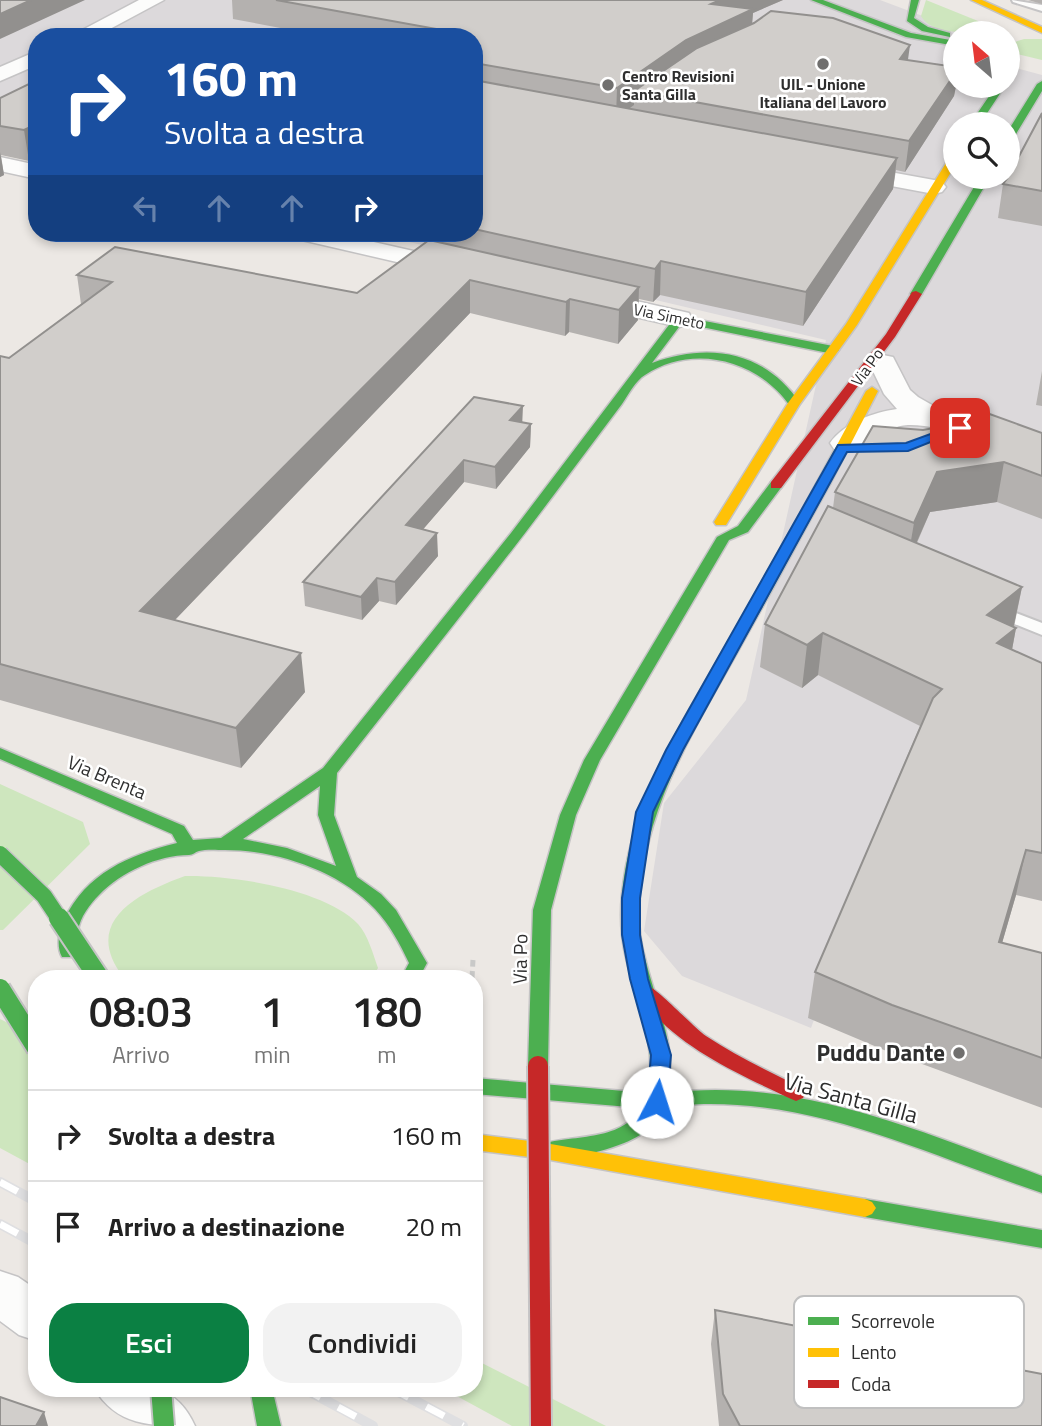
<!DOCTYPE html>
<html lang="it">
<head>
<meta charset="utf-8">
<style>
	:root { --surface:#fff; --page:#f2f2f2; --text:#222; --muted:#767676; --line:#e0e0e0; --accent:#0b8043 }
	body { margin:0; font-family:"Titillium Web",sans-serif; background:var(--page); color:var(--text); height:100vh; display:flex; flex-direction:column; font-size:26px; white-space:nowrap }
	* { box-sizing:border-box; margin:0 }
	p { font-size:23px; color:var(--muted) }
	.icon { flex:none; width:38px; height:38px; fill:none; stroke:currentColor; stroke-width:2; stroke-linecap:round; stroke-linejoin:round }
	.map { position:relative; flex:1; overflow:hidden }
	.details { position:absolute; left:28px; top:970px; width:455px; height:427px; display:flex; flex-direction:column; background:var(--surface); border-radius:28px; box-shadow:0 4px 10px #0003 }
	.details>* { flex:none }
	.hud { position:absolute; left:28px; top:28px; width:455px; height:214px; border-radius:28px; box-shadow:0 4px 10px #0003; background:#1a4fa0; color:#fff; overflow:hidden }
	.needle { width:46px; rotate:332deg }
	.tools { position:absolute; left:943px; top:21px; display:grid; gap:14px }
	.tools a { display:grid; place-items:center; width:77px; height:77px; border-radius:50%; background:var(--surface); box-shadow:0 4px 10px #0003; font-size:35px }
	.pin { position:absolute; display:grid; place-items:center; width:60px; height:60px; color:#fff; margin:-30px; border-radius:14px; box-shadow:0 4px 10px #0006 }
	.me { position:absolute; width:77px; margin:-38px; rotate:5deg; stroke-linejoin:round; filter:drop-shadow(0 0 5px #0008) }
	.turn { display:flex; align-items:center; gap:24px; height:147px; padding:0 21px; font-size:32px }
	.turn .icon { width:91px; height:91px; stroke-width:2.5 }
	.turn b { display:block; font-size:49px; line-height:60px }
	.lanes { display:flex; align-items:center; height:66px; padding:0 21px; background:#0003; justify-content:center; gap:35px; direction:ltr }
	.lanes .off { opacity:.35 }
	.eta { display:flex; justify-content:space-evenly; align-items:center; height:119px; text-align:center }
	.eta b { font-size:42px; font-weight:600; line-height:49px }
	.action { display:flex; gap:14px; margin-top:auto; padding:14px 21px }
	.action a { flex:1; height:80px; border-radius:28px; background:var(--accent); color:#fff; font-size:28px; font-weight:600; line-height:80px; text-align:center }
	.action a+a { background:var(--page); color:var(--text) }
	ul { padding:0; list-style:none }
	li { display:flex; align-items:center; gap:21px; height:91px; padding:0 21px; border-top:2px solid var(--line) }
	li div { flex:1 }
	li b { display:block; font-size:26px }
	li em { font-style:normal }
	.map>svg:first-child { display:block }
	.industrial { fill:#dcd9db; fill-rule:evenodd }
	.green { fill:#cee6be }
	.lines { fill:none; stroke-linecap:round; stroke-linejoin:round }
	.lane-casing { stroke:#c5c4c5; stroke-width:4 }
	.street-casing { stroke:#c5c4c5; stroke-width:3 }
	.fast-casing { stroke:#c5c4c5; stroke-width:3 }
	.slow-casing { stroke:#c5c4c5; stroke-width:3 }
	.jam-casing { stroke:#c5c4c5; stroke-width:3 }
	.path { stroke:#c9c9c8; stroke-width:5; stroke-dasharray:7 4.5; stroke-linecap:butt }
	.lane { fill:#fcfcfb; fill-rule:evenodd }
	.street { fill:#fcfcfb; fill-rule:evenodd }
	.fast { fill:#4caf50; fill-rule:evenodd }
	.slow { fill:#ffc107; fill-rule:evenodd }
	.jam { fill:#c62828; fill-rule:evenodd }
	.rail-casing { stroke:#dfdfe1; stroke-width:10 }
	.rail { stroke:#fff; stroke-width:7; stroke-dasharray:20; stroke-linecap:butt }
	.fast-bridge-far1-casing { stroke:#c5c4c5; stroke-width:19; stroke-linecap:butt }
	.fast-bridge-casing { stroke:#c5c4c5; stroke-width:24; stroke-linecap:butt }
	.jam-bridge-casing { stroke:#c5c4c5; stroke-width:24; stroke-linecap:butt }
	.fast-bridge-far1 { stroke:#4caf50; stroke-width:16 }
	.fast-bridge { stroke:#4caf50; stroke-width:20 }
	.jam-bridge { stroke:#c62828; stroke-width:20 }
	.wall { fill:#b4b1af }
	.shaded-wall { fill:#92908e }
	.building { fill:#d1cecb; stroke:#92908e; stroke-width:2 }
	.route { fill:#1a73e8; stroke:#114b97; stroke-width:2 }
	.poi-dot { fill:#706f6e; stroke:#fff; stroke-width:2.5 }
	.labels { text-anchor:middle; stroke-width:5; stroke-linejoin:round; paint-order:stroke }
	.far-poi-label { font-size:16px; font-weight:bold; fill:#2e2e2e; stroke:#fff; text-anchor:start }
	.far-street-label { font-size:16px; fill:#2e2e2e; stroke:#fff }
	.street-label { font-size:19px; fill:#2e2e2e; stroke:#fff }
	.near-poi-label { font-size:23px; font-weight:bold; fill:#2e2e2e; stroke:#fff; text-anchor:end }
	.near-street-label { font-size:23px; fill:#2e2e2e; stroke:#fff }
	.key { fill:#fff; stroke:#c0c0c0; stroke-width:2 }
	.key-label { font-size:19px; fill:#2e2e2e }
</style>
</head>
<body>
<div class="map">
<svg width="1042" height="1426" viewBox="0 0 1042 1426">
	<rect width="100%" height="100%" fill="#ece8e4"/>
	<path class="industrial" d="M0 0H880L968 33H956V86H1008V66L1042 75V786L921 726 811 1028 682 976 644 931 664 803 746 700 826 340 371 233H474V37H37V154L0 145ZM956 124H1008V177H956Z"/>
	<path class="green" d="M926 0 978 21 981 26C967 37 929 32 921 16Z
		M1024 39H1042V60L1009 52 1008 44Z
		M0 784 83 822 90 844 3 930H0Z
		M185 876C231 875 325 889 358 924 368 935 373 954 378 968L372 978H124C80 922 138 893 185 876Z
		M0 1019 37 1037V1168L0 1148Z
		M474 1359 606 1426H512L442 1388H474Z"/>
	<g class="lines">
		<g class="lane-casing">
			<path id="lane" d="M1012 0 1042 5V11L1013 2Z
				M993 604 1042 623V635L987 613 984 609 987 605Z"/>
		</g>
		<g class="street-casing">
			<path id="street" d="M139 0H164L95 37H69Z
				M37 51V65L0 81V67Z
				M0 157 37 165V179L0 171Z
				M846 164 934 180 942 182 946 187 942 192 934 194 838 176 834 171 838 166Z
				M290 233H334L462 262 466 267 462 272 453 275 293 238Z
				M588 290 689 313 692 319 689 325 679 327 579 304 575 298 579 292Z
				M883 355 893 357 910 390 918 397 946 413 1042 447V466C998 455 955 424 908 425 880 426 862 456 834 449L830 443C844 423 874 412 897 409L884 394 869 363 873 357Z
				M0 1271 18 1277 37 1290V1341L19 1335 0 1321Z
				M94 1388C139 1386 174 1379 195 1426 149 1426 117 1426 94 1388Z"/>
		</g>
		<g class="fast-casing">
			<path id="fast" d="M811 0H823L911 33 956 41V46L906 37Z
				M911 0H919L914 18 928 27 950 33V37L922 31 907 21Z
				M1042 81V91L1013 139 1008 142V131L1037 84Z
				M996 86H1005L980 124H970Z
				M980 177H990L922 294 912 296 910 294Z
				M679 316 833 346 839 350 833 354 682 323 652 363C709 342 765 351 800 403L798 406H790C758 360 693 343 645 375 636 380 628 395 622 404 602 431 582 457 562 484 489 582 412 677 337 773L334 815 357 877 381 894 396 910 427 963 419 978H401L409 963C400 944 390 925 375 909 339 871 277 850 225 850 217 850 206 849 199 851 195 852 193 855 189 855 158 855 121 872 99 895 90 904 80 917 78 931 77 940 79 949 74 957H62C56 947 59 930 64 920 86 873 129 855 177 843L172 834 0 759V748L184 826 193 840 221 838 323 768 511 533 675 317ZM320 786 318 815 336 866 287 848 243 839Z
				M823 480 830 484C799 540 769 596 738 651 695 728 646 805 640 895 638 917 639 938 645 958 655 1001 679 1049 667 1093 797 1076 922 1132 1042 1176V1193C931 1156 824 1102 704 1104 690 1104 675 1107 661 1109 656 1119 650 1128 640 1135 621 1148 560 1164 538 1157L535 1151 538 1145C571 1134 620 1143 641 1108L474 1094V1078L647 1093C659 1049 636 1001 626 958 621 937 620 916 622 895 630 806 677 731 720 656 753 599 785 541 816 484Z
				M776 481 783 485 748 532 729 540 600 760 576 815 551 910 548 1066 545 1071 538 1073 531 1071 528 1066 533 910 560 815 584 760 717 537 738 526 771 482Z
				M865 1199 1042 1230V1248L865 1217 858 1214 854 1208 858 1202Z
				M250 1388H272L281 1426H257Z"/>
		</g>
		<g class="slow-casing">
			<path id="slow" d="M971 0H982L1042 27V33Z
				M956 152V164L857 325 800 404 726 525H716L714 522 788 403 846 324 951 155Z
				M872 387 878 391 830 484 823 488 818 487 816 484 866 391Z
				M474 1134 545 1143 865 1199 872 1202 876 1208 872 1214 865 1217 545 1159 474 1150Z"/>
		</g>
		<g class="jam-casing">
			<path id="jam" d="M916 291 922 294 895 337 781 488H771V482L886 334 912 292Z
				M648 986C658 989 692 1026 706 1036 736 1056 770 1072 803 1088L806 1093 803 1098 796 1101 789 1098C739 1074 667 1043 639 993L641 988Z"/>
		</g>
		<path class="path" d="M472 978 473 960"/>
		<use href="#lane" class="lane"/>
		<use href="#street" class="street"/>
		<use href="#fast" class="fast"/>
		<use href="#slow" class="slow"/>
		<use href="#jam" class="jam"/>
		<g class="rail-casing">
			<path id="rail" d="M0 1182 37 1202
				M0 1224 37 1244
				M303 1388 373 1426
				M391 1388 463 1426"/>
		</g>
		<use href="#rail" class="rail"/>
		<g class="fast-bridge-far1-casing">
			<path id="fast-bridge-far1" d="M0 854 44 896 60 920"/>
		</g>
		<g class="fast-bridge-casing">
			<path id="fast-bridge" d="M59 918 99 978
				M0 989 37 1048
				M161 1388 164 1426"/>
		</g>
		<g class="jam-bridge-casing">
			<path id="jam-bridge" d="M538 1066 541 1426"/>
		</g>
		<use href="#fast-bridge-far1" class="fast-bridge-far1"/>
		<use href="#fast-bridge" class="fast-bridge"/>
		<use href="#jam-bridge" class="jam-bridge"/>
	</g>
	<path class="wall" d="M232 0H783L753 13 752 24 908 60 956 86 954 96 905 172 896 170 893 189 803 326 660 295 653 302 639 299 638 320 618 344 569 332 565 336 470 313 175 620 305 692 241 768 0 700V356L9 358 81 304 77 275 357 293 426 242 384 233H474V37H328L233 19Z
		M1028 0H1042V4Z
		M37 80 29 161 1 155 4 175 0 177V98Z
		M1042 113V226L998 218 1003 184Z
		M1042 371V406L1036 405Z
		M474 397 522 423 531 424 530 447 496 489 464 482 423 529 438 556 396 605 379 601 362 620 305 606 303 582Z
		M923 430 1042 433V519L997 502 930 512 917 543 1022 587 1014 627 1016 628 1012 650 1042 663V901L1016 895 1002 943 1042 953V1108L884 1050 808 1018 815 972 920 726 818 675 802 688 760 667 765 624 833 508 835 492Z
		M715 1310 1042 1426H719L711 1344Z"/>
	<path class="shaded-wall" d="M31 0H85L0 39V14Z
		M720 0H783L753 13 751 36 634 91V105L616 118 617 88 711 4Z
		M910 45 906 74 900 59Z
		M956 72V86L954 96 905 172 909 141Z
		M37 124V157L29 161 24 130Z
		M0 152 4 175 0 177Z
		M897 158 893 189 803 326 806 292Z
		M661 261 660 295 653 302 655 269Z
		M470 280V313L146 650 140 611Z
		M639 287 638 320 618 344 619 310Z
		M570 299 569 332 565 336 566 302Z
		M523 406 522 428 510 420Z
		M531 424 530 447 496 489 495 467Z
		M464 460V482L407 548 406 525Z
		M1004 462 997 502 930 512 907 564 914 523 937 472Z
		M437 533 438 556 396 605 395 582Z
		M377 578 379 601 362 620 361 597Z
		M1022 587 1013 629 987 615Z
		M1016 628 1008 671 997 643Z
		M823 633 818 675 802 688 807 645Z
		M301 653 305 692 241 768 236 728Z
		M1026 850 1016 895 989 988 999 942Z
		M44 1412 48 1426H36Z"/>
	<path class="building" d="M0 0H31L0 14Z
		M276 0H720L711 4 753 9 686 40 617 88 474 63V37H431L442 30Z
		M771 11 833 18 910 45 900 59 956 67V72L909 141 634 91 697 48 754 23Z
		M37 80V124L24 130 0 126V98Z
		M474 80 897 158 806 292 661 261 655 269 474 229Z
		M1042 113V191L1003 184 1008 177Z
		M429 240 639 287 619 310 570 299 566 302 470 280 140 611 301 653 236 728 0 664V356L9 358 112 282 77 275 115 247 357 293Z
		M474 397 523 406 510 420 531 424 495 467 464 460 406 525 437 533 395 582 377 578 361 597 303 582Z
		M984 412 1042 433V476L1004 462 937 472 914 523 835 492 873 426 923 430 961 423Z
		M828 506 1022 587 987 615 1016 628 997 643 1042 663V853L1026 850 999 942 1042 953V1058L892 1005 815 972 933 698 942 689 823 633 807 645 765 624Z
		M715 1310 1042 1374V1426H740L723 1394Z
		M0 1397 44 1412 36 1426H0Z"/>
	<path class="route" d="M955 425 966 428 908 451 847 452 683 750 653 812 640 898V935L648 979 671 1055 667 1102 664 1107H650L647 1102 651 1055 630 979 622 935V898L636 812 666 750 838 445 906 443Z"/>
	<g class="poi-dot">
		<circle cx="823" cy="64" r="7"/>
		<circle cx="608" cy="85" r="7"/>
		<circle cx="959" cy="1053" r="7"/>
	</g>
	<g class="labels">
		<g class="far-poi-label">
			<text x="622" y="82">Centro Revisioni<tspan x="622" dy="18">Santa Gilla</tspan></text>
			<text x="823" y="90" text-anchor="middle">UIL - Unione<tspan x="823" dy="18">Italiana del Lavoro</tspan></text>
		</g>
		<g class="far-street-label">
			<text transform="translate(669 316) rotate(12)" y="6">Via Simeto</text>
			<text transform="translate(867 367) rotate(-54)" y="6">Via Po</text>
		</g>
		<g class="street-label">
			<text transform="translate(107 777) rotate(23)" y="7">Via Brenta</text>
			<text transform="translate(520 959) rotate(-89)" y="7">Via Po</text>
		</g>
		<g class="near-poi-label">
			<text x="945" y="1061">Puddu Dante</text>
		</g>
		<g class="near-street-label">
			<text transform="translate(851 1098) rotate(15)" y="8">Via Santa Gilla</text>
		</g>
	</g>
	<rect x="794" y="1296" width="230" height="112" rx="10" class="key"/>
	<rect x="808" y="1317" width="31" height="8" fill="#4caf50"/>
	<rect x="808" y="1348" width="31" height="9" fill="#ffc107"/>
	<rect x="808" y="1380" width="31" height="8" fill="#c62828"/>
	<g class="key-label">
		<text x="851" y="1328">Scorrevole</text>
		<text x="851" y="1359">Lento</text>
		<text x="851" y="1391">Coda</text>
	</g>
</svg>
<div class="tools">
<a><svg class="needle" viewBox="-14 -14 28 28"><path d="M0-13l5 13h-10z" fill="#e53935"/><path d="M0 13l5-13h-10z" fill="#767676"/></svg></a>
<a><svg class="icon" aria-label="search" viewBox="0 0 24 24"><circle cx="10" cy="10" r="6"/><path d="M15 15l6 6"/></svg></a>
</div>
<div class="pin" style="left:960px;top:428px;background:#d93025"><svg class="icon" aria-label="arrive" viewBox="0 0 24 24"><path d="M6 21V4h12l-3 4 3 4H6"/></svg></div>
<svg class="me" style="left:657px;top:1102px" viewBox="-20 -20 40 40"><circle r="19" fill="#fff"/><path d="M0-13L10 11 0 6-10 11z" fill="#1a73e8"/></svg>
<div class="hud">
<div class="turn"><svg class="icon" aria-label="right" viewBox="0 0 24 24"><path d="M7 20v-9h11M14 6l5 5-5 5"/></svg><div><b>160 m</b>Svolta a destra</div></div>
<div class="lanes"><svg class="icon off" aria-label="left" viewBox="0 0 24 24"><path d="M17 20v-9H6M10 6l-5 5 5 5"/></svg><svg class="icon off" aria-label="ahead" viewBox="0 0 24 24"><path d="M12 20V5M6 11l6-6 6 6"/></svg><svg class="icon off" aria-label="ahead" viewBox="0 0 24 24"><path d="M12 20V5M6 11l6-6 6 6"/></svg><svg class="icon" aria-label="right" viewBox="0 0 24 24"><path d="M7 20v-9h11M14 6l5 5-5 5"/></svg></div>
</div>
<section class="details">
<div class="eta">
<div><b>08:03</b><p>Arrivo</p></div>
<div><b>1</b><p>min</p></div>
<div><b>180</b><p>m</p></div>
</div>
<ul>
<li><svg class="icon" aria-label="right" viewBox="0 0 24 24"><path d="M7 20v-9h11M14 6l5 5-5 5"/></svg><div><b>Svolta a destra</b></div><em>160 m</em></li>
<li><svg class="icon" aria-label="arrive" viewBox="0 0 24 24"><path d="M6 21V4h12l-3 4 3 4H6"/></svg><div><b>Arrivo a destinazione</b></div><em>20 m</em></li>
</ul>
<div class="action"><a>Esci</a><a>Condividi</a></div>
</section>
</div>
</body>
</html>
